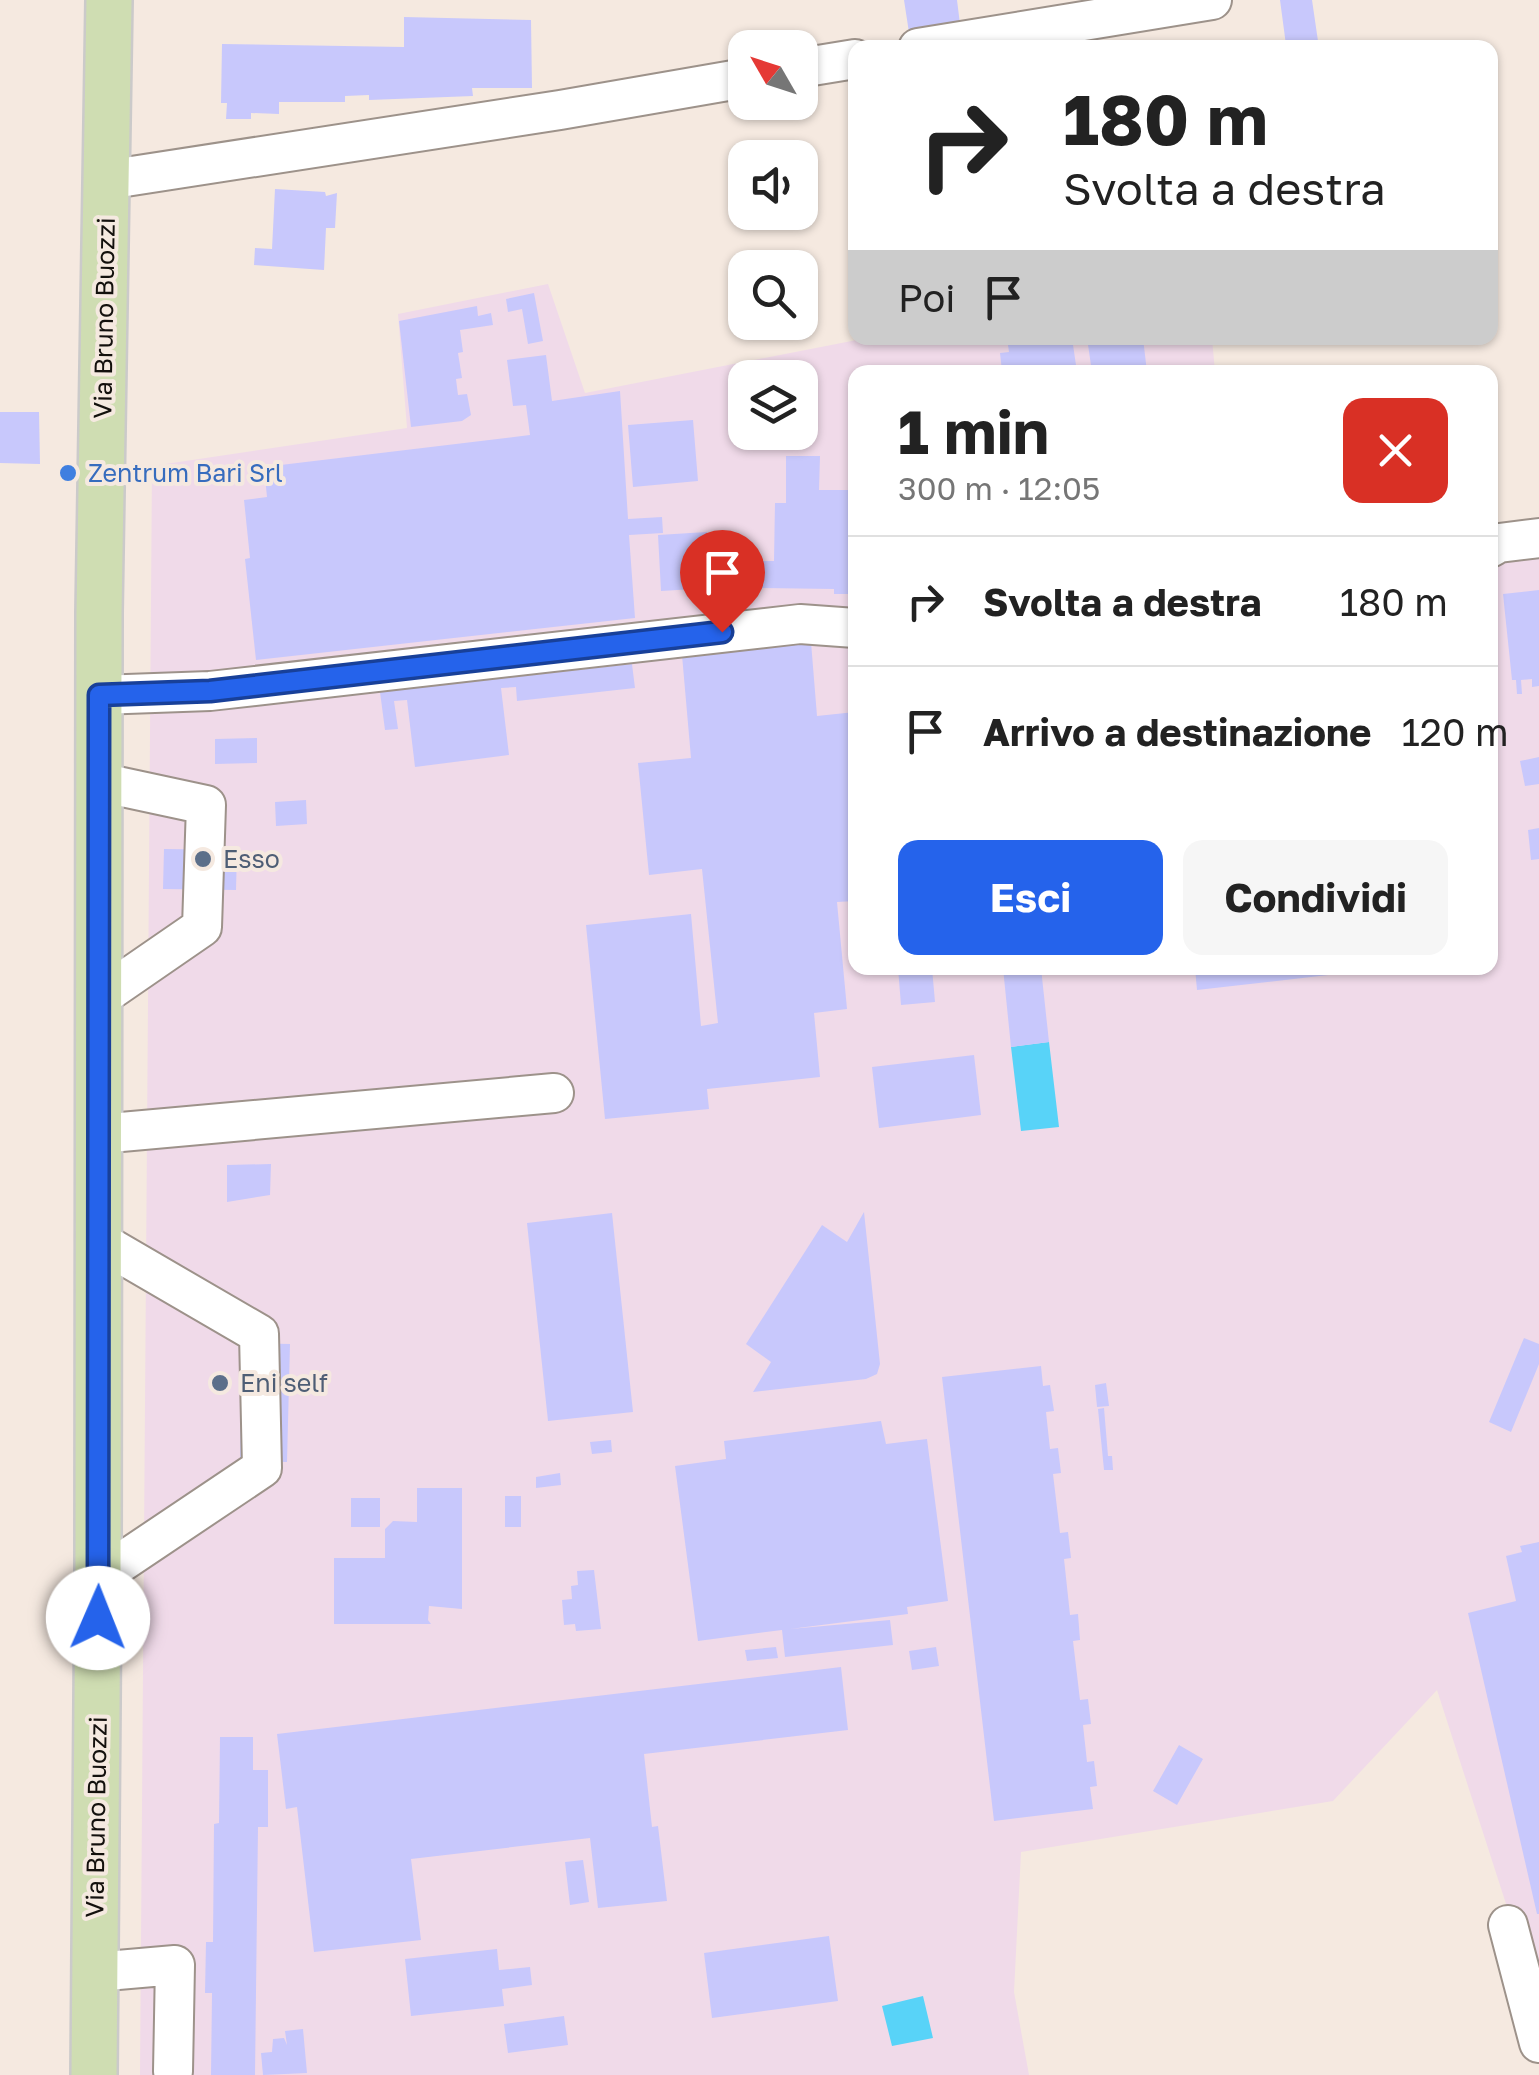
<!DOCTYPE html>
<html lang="it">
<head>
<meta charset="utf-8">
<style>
	:root { --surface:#fff; --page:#f6f6f6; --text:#222; --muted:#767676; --line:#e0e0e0; --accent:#2563eb }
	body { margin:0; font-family:"Golos Text",sans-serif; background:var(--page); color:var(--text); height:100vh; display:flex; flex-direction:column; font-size:38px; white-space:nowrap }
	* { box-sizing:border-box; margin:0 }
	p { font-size:32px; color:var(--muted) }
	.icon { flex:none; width:55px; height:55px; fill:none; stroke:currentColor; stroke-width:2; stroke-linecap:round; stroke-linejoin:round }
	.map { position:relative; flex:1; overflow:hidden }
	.side { position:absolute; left:848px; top:365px; width:650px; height:610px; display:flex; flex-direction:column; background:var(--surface); border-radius:20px; box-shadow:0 2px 8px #0004 }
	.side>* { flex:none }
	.guide { position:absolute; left:848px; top:40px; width:650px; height:305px; border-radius:20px; box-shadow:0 2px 8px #0004; background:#fff; color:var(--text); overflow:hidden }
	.needle { width:65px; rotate:309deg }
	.fabs { position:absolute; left:728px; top:30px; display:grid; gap:20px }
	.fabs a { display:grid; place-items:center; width:90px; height:90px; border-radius:20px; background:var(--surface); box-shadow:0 2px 8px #0004; font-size:50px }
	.pin { position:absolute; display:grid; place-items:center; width:85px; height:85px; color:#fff; margin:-102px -42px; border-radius:50% 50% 50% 0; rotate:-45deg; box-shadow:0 0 10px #0007 }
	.pin .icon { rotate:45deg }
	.me { position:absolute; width:110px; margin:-55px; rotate:1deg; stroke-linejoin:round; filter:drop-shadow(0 0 8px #0008) }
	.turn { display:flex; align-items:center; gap:35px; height:210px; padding:0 50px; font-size:45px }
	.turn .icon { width:130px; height:130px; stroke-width:2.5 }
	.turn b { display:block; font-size:70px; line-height:85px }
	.then { display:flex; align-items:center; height:95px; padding:0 50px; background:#0003; gap:20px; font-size:38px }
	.round { display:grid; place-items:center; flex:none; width:105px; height:105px; border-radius:20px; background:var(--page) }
	.summary { display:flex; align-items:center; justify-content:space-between; height:170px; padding:0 50px }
	h1 { font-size:60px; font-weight:700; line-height:75px }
	.cta { display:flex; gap:20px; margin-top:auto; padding:20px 50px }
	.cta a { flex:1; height:115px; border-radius:20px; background:var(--accent); color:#fff; font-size:40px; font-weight:700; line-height:115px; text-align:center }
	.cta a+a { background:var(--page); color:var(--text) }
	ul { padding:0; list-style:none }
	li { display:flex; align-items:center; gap:30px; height:130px; padding:0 50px; border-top:2px solid var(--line) }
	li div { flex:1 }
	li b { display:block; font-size:38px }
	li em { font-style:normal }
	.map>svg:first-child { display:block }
	.industrial { fill:#f0dae9; fill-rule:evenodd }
	.water { fill:#58d3f8 }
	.building { fill:#c8c8fc }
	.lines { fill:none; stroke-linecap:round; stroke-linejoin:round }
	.minor-casing { stroke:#9d928a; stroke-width:42 }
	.major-casing { stroke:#cbcaca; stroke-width:50 }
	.minor { stroke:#fff; stroke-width:38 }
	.major { stroke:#cfddb2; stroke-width:45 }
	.route-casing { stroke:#184099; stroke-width:25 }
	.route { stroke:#2563eb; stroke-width:18 }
	.shop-dot { fill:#3f7fe0; stroke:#f5e9e0; stroke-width:4 }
	.service-dot { fill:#5c6f8a; stroke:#f5e9e0; stroke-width:4 }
	.labels { text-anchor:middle; stroke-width:8; stroke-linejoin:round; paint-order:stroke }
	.street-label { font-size:25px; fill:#13100d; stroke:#f5e9e0 }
	.shop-label { font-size:25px; fill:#366cbe; stroke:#f5e9e0; text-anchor:start }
	.service-label { font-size:25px; fill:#4e5e75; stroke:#f5e9e0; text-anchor:start }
</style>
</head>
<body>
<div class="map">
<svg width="1539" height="2075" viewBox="0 0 1539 2075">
	<rect width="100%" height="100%" fill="#f5e9e0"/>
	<path class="industrial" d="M548 284 585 393 867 338H1212L1215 372H855V968H1490V541L1539 537V2006L1437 1690 1333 1801 1021 1852 1014 1992 1029 2075H140L152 466 407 428 398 314ZM745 378H800V432H745Z"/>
	<path class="water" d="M1049 1042 1059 1127 1021 1131 1011 1047Z
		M923 1996 933 2038 892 2046 882 2006Z"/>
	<path class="building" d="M904 0H957L961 32 910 39Z
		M1280 0H1312L1319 48 1286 45Z
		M404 17 531 20 532 88H472L473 96 369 100V95L345 96V102H279V114L251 113V119H226L227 103H221L222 44 404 47Z
		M275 189 325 192 326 196 337 193 335 228H326L324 270 254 265 255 248 272 249Z
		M534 293 543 341 528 344 522 309 508 312 506 299Z
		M477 306 478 316 491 313 493 325 460 330 463 352 458 353 462 378 456 379 458 395 467 394 471 415 462 421 411 427 399 321Z
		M1007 338H1072L1077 372 1002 371 1000 353 1009 352Z
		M1087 338H1143L1147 372H1092Z
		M546 355 552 401 620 391 628 519 662 517 663 533 629 535 635 618 256 660 245 559 250 558 244 500 267 497 264 467 530 435 526 405 513 406 507 360Z
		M0 412H39L40 464 0 463Z
		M693 420 698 481 633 487 628 425Z
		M786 456H820L819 490H855V589H852V594H834V589L761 588V561H774L775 503H786Z
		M707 532 711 588 661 591 658 535Z
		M1539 590V686L1532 687V679L1521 680 1522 694H1517L1516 680H1512L1503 594Z
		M811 642 817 716 855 712V901L837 902 847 1009 814 1013 820 1077 707 1089 709 1109 605 1119 586 925 691 914 701 1026 718 1023 702 869 649 875 638 763 691 758 682 655Z
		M632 664 635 688 517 701 516 687 501 688 509 755 415 767 407 700 394 701 398 729 385 730 380 692Z
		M257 738V763L215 764V739Z
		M1539 757V784L1525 786 1520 761Z
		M306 800 307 824 276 826 275 802Z
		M1539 828V859L1531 860 1528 830Z
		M164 849 237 850 236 890 163 889Z
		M898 968H932L935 1002 901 1005Z
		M1003 968H1041L1049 1042 1011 1047Z
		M1195 968H1336L1337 974 1197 990Z
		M974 1055 981 1115 879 1128 872 1067Z
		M271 1164 270 1195 227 1202V1165Z
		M864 1212 880 1364 877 1374 866 1379 753 1392 771 1362 746 1344 822 1225 847 1242Z
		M612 1213 633 1412 548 1421 527 1223Z
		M1524 1338 1539 1344V1364L1511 1432 1489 1422Z
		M242 1343 290 1344 287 1462 240 1461Z
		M1041 1366 1043 1386 1050 1385 1054 1411 1046 1412 1050 1449 1058 1448 1061 1473 1053 1474 1060 1533 1068 1532 1071 1558 1064 1559 1070 1615 1078 1614 1080 1640 1073 1641 1080 1700 1088 1699 1091 1724 1083 1725 1087 1762 1094 1761 1097 1786 1090 1787 1093 1809 994 1821 942 1377Z
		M1106 1383 1109 1406 1097 1407 1095 1385Z
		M1104 1408 1108 1456H1112L1113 1470H1104L1098 1409Z
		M881 1421 886 1444 927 1439 948 1601 907 1607 908 1614 790 1629 890 1620 893 1645 785 1657 782 1630 698 1641 675 1466 726 1459 724 1441Z
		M611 1440 612 1452 592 1454 590 1442Z
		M560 1473 561 1485 536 1488V1477Z
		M417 1488H462V1609L429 1606 428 1620 431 1624H334V1558H385V1529L393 1521 417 1522Z
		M505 1496H521V1527H505Z
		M351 1498H380V1527H351Z
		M1539 1542V1914H1537L1468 1613 1516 1601 1506 1556 1522 1552 1520 1546Z
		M594 1570 601 1629 576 1631 575 1624 564 1625 562 1600 572 1599 571 1586 578 1585 577 1571Z
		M776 1647 778 1658 747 1661 745 1650Z
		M936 1647 939 1666 912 1670 909 1651Z
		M841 1667 848 1730 644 1754 652 1827 658 1826 667 1901 598 1908 590 1838 411 1859 421 1940 314 1952 297 1807 286 1809 277 1734Z
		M220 1737H253V1770H268V1827H258L255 2075H211L212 1993H205L206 1942H213L214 1824 219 1823Z
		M1179 1745 1203 1759 1177 1805 1153 1791Z
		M583 1860 589 1902 570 1905 565 1862Z
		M829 1936 838 2001 712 2018 704 1953Z
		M497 1949 499 1970 530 1967 532 1985 502 1989 504 2006 411 2016 405 1959Z
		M564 2016 568 2045 508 2053 504 2024Z
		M303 2029 307 2073 263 2075 261 2053 272 2052 273 2039 284 2038 287 2045 285 2031Z"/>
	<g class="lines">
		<g class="minor-casing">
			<path id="minor" d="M918 48 1212 0
				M800 68 855 59
				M106 180 560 110 745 78
				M1490 548 1499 543 1539 538
				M99 695 210 691 800 624 855 628
				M99 998 202 927 206 805 99 782
				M99 1134 554 1093
				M98 1578 262 1468 259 1334 99 1241
				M1508 1925 1539 2043
				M95 1972 175 1965 173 2071"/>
		</g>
		<g class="major-casing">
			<path id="major" d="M94 2075 98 1578 99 613 109 0"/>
		</g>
		<use href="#minor" class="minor"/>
		<use href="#major" class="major"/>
	</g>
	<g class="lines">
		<g class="route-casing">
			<path id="route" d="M98 1618 99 695 210 691 722 632"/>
		</g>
		<use href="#route" class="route"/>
	</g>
	<circle class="shop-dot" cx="68" cy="473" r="10"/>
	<g class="service-dot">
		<circle cx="203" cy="859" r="10"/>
		<circle cx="220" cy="1383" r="10"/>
	</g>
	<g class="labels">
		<g class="street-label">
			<text transform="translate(104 318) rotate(-89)" y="9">Via Bruno Buozzi</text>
			<text transform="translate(96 1817) rotate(-89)" y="9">Via Bruno Buozzi</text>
		</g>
		<g class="shop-label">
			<text x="88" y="482">Zentrum Bari Srl</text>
		</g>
		<g class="service-label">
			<text x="223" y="868">Esso</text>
			<text x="240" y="1392">Eni self</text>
		</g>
	</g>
</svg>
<div class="fabs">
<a><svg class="needle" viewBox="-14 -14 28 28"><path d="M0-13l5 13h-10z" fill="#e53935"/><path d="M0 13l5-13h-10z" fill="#767676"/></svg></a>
<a><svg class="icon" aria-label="sound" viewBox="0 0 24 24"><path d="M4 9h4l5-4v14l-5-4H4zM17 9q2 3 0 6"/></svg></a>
<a><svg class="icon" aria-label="search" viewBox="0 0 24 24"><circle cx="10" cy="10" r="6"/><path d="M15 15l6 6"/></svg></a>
<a><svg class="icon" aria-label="layers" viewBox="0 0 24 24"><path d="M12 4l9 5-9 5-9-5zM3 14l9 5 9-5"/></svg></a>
</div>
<div class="pin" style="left:722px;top:632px;background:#d93025"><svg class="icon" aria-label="arrive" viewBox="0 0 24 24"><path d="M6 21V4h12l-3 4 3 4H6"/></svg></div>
<svg class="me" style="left:98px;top:1618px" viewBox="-20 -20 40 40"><circle r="19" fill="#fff"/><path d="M0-13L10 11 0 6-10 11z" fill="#2563eb"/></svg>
<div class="guide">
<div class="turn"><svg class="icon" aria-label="right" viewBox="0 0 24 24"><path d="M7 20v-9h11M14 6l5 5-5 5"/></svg><div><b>180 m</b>Svolta a destra</div></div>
<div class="then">Poi<svg class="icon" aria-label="arrive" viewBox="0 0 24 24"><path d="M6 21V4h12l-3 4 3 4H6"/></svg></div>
</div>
<section class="side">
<div class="summary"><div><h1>1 min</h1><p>300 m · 12:05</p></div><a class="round" style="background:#d93025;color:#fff"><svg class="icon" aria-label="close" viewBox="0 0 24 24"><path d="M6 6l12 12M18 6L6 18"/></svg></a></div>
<ul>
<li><svg class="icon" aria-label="right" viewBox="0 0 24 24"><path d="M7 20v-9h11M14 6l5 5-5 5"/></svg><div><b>Svolta a destra</b></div><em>180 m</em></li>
<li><svg class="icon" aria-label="arrive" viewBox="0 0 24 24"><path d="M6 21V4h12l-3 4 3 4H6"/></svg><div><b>Arrivo a destinazione</b></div><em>120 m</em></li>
</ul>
<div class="cta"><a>Esci</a><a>Condividi</a></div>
</section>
</div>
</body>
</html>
